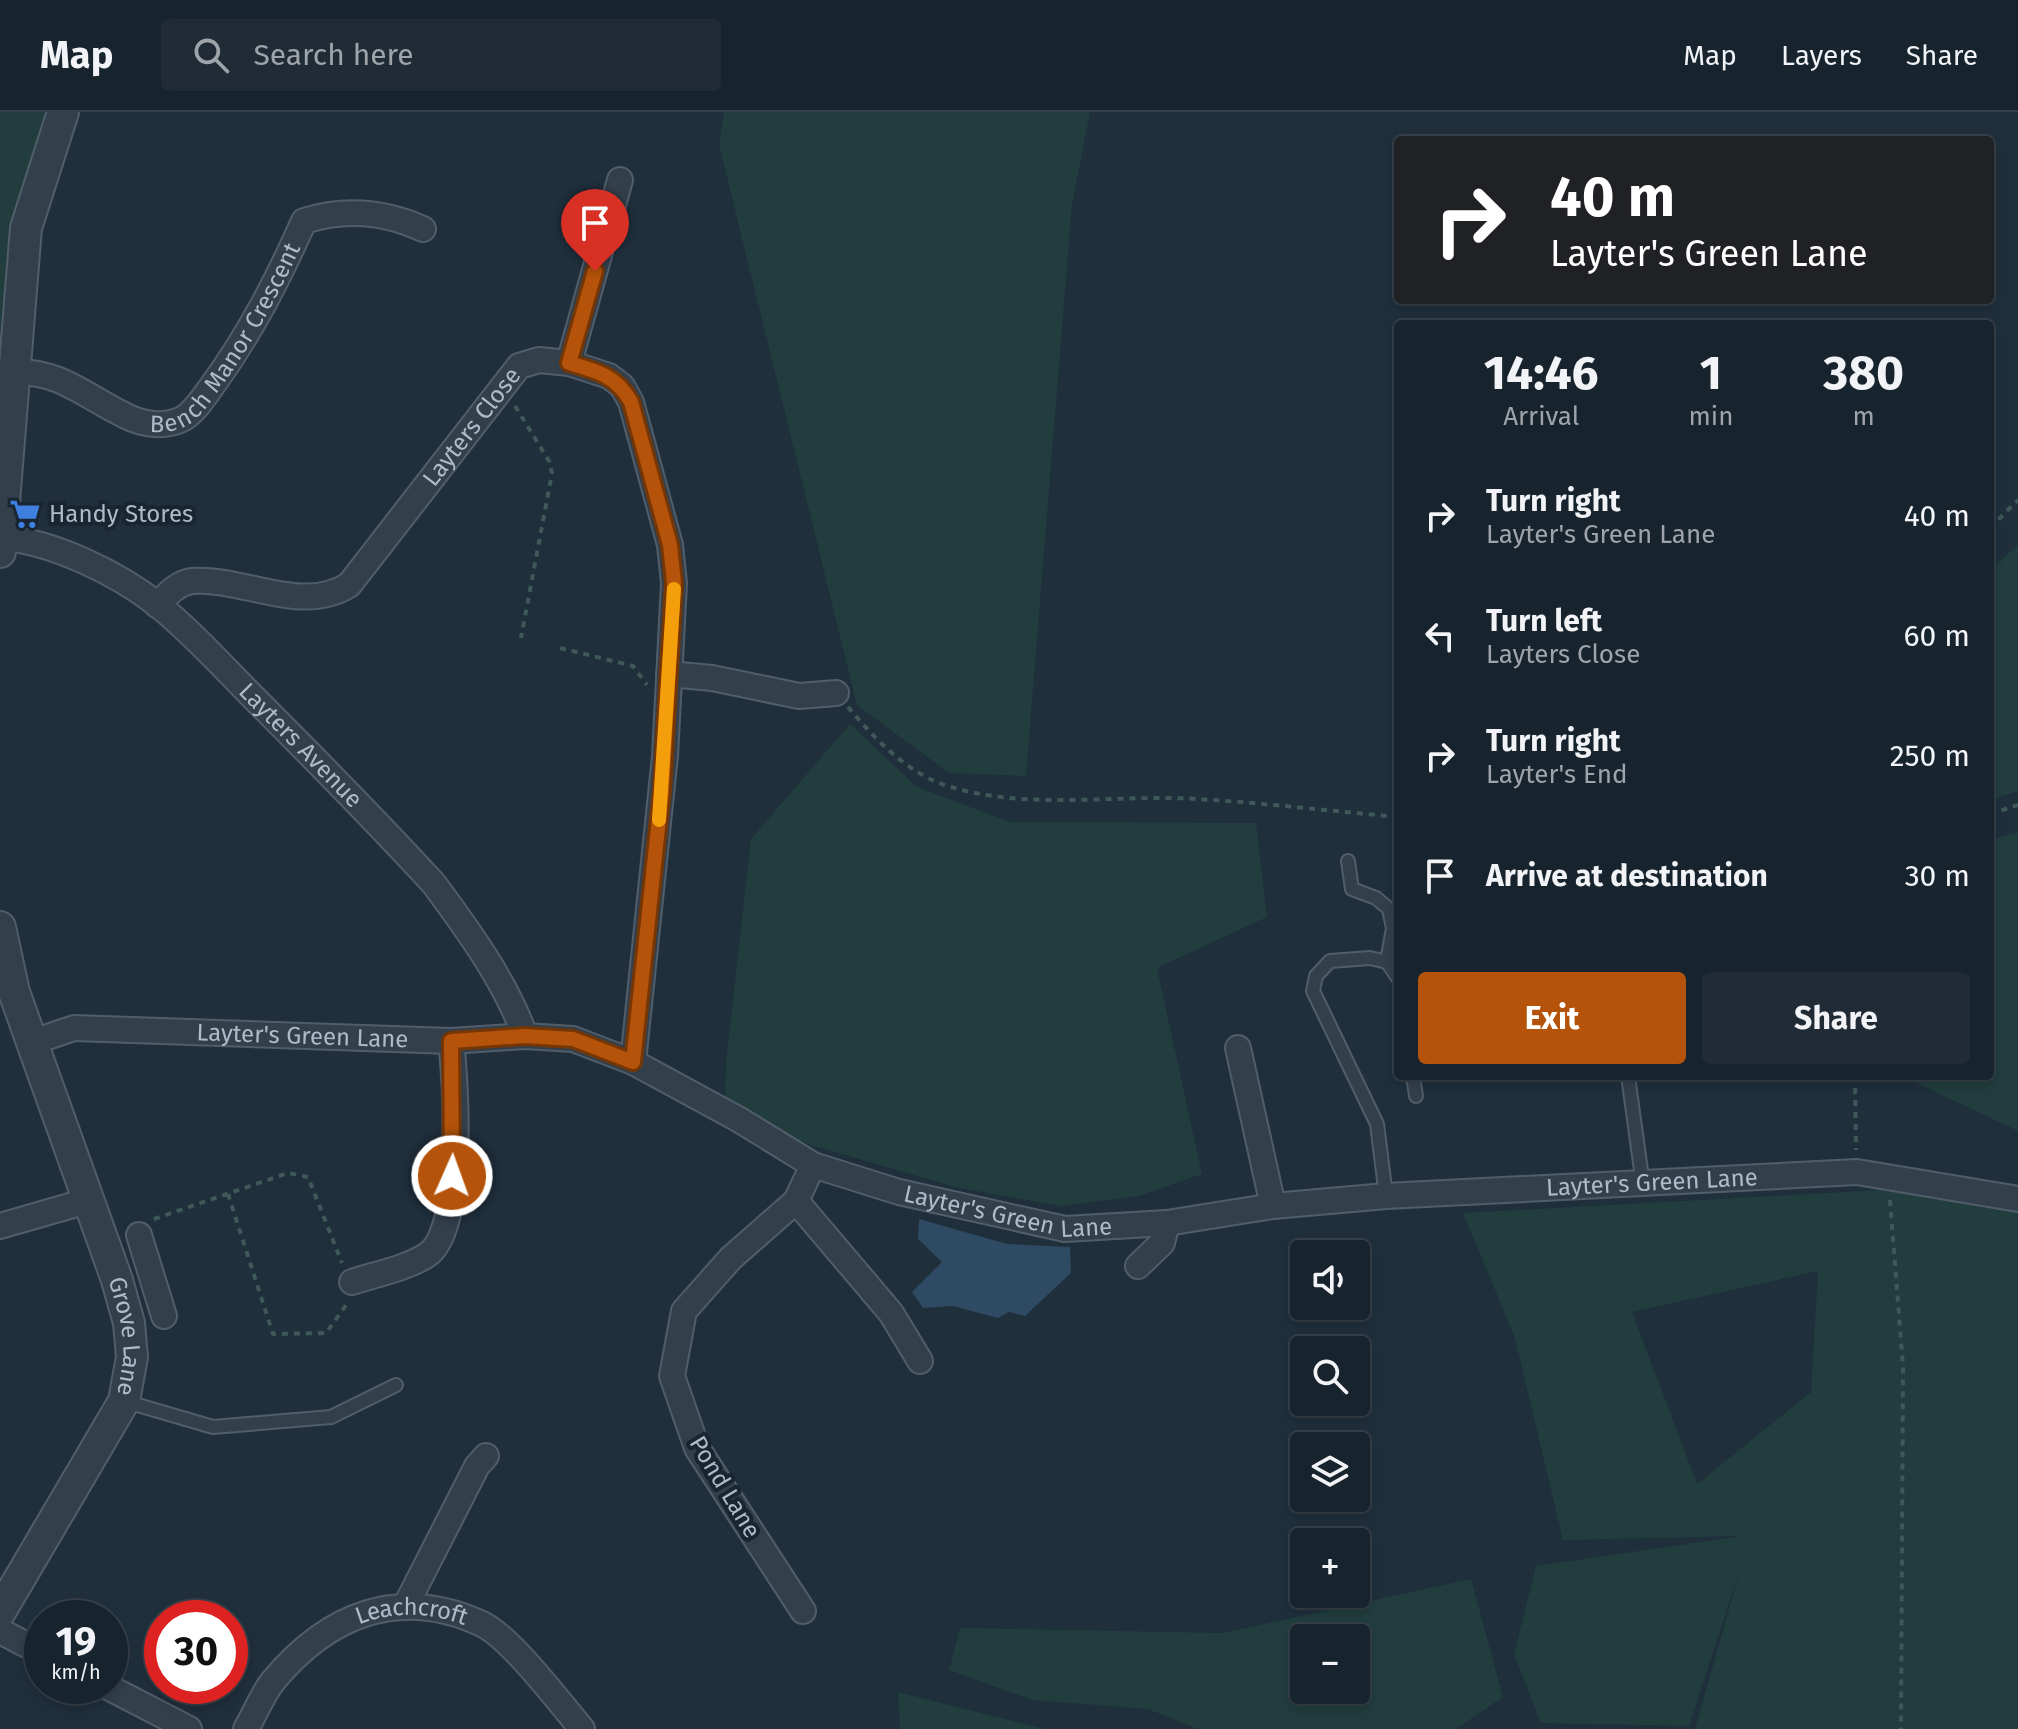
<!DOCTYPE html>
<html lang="en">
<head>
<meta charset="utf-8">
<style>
	:root { --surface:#17232d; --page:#202b35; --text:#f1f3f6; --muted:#9ea4aa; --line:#364049; --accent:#b45309 }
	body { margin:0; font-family:"Fira Sans",sans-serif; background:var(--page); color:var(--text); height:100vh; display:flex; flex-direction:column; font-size:30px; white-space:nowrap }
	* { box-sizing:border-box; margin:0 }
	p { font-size:26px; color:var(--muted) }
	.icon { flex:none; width:44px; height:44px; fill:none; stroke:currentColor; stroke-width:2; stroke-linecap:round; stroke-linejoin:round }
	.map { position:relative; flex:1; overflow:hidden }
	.panel { position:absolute; left:1394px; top:208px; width:600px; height:760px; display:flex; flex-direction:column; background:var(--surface); border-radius:8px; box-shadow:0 4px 12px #0003,0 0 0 2px var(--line) }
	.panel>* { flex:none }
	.hud { position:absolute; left:1394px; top:24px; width:600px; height:168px; border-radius:8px; box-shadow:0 4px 12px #0003,0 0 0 2px var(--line); background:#202124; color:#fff; overflow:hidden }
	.fabs { position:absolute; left:1290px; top:1128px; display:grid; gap:16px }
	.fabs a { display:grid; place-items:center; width:80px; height:80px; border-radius:8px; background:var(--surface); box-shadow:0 4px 12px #0003,0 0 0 2px var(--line); font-size:40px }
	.speed { position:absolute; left:24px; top:1488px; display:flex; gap:16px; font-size:40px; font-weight:700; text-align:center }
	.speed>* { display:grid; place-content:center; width:104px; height:104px; border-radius:50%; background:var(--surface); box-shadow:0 4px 12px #0003,0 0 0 2px var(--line); line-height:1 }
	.speed small { font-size:20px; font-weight:400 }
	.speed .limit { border:12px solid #d22; background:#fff; color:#111 }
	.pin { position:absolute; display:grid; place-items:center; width:68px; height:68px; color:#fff; margin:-82px -34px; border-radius:50% 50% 50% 0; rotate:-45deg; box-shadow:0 0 8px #0007 }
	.pin .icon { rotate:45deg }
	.me { position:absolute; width:88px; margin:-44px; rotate:2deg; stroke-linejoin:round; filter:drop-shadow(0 0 6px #0008) }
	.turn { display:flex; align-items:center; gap:28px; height:168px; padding:0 24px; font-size:36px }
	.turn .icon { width:104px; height:104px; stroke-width:2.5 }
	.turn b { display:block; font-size:56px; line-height:68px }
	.eta { display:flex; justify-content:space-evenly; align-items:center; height:136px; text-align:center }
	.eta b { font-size:48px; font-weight:700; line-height:56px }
	.cta { display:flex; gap:16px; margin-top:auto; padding:16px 24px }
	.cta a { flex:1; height:92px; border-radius:8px; background:var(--accent); color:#fff; font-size:32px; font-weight:700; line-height:92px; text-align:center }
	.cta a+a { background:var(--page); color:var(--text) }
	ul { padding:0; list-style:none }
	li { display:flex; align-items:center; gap:24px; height:120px; padding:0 24px }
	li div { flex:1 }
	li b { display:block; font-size:30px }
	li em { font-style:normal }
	header { display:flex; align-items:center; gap:48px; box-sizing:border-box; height:112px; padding:0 40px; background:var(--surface); border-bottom:2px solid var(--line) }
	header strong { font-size:38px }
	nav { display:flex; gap:44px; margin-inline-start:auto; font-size:28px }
	.search { width:560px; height:72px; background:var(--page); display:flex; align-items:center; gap:20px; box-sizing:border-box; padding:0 28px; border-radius:8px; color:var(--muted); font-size:30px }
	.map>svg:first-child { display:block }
	.green { fill:#213d3d; fill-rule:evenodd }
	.water { fill:#2f4b63 }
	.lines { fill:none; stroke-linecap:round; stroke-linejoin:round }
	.service-casing { stroke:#515e6a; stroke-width:16 }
	.minor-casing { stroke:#515e6a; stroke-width:28 }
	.tertiary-casing { stroke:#515e6a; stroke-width:34 }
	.path { stroke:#3f5959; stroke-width:4; stroke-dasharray:6 6; stroke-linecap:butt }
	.service { stroke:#33404c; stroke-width:12 }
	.minor { stroke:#33404c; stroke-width:24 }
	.tertiary { stroke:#33404c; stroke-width:30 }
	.route-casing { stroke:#753606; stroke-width:20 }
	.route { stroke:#b45309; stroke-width:14 }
	.slow { stroke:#f59e0b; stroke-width:14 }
	.labels { text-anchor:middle; stroke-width:8; stroke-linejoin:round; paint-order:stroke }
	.street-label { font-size:24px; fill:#aebbc8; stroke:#192531 }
	.poi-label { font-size:24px; fill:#aebbc8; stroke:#192531; text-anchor:start }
</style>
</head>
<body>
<header>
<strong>Map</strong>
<div class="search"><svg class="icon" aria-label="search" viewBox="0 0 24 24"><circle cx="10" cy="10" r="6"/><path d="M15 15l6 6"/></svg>Search here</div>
<nav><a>Map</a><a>Layers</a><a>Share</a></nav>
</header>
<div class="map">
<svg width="2018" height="1617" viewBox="0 0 2018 1617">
	<rect width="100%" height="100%" fill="#1f2f3c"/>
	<path class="green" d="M0 0H54L0 326Z
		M724 0H1090L1072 92 1026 664 949 661 857 593 719 33Z
		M2018 433V679L1990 688V458Z
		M850 612 917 675 1010 710 1256 711 1267 805 1157 856 1202 1062 1139 1084 1060 1094 955 1075 794 1028 725 988 726 951 751 727Z
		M2018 721V1019L1902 964H1990V727Z
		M1881 1078 2018 1101V1617H1695L1740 1458 1689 1614 1541 1611 1514 1543 1536 1454 1742 1424 1563 1428 1515 1226 1463 1101ZM1818 1159 1811 1280 1697 1372 1632 1200Z
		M1471 1467 1503 1585 1456 1617H1198L1148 1597 1032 1588 949 1558 960 1516 1223 1521ZM1356 1526V1578H1304V1526Z
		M898 1580 1045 1617H900Z"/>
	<path class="water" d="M919 1107 1007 1132 1070 1135 1071 1161 1025 1204 1009 1200 998 1206 953 1194 923 1196 912 1180 942 1150 918 1127Z"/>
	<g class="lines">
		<g class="service-casing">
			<path id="service" d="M1348 749 1352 777 1376 786 1389 797 1393 816 1387 850
				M1413 964 1416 984
				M1628 964 1643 1073
				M1386 1084 1377 1012 1313 879 1316 864 1330 849 1370 846 1387 850 1398 866
				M124 1289 213 1315 331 1305 396 1273"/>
		</g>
		<g class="minor-casing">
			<g id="minor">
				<path d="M569 251 620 68"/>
				<path id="s1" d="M14 260C59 258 88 286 126 304 144 313 166 316 184 306 195 299 205 284 212 274 250 222 278 167 304 109 345 96 383 99 423 117"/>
				<path id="s2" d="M2 426C52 429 119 462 158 493 193 521 224 556 255 587 316 648 376 709 434 772 468 818 506 870 525 924"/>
				<path id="s3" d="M157 493C167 483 177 471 192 469 244 465 301 503 349 473L519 254 539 248 569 251 609 264 622 274 631 290 670 433 674 471 665 644 633 950"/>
				<path d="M669 562 712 566 799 584 836 581"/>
				<path id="s4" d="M33 930 74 916 451 929 525 924 573 927 633 950 738 1007 813 1053 899 1080 1065 1117 1167 1111 1273 1094 1386 1084 1857 1060 2018 1087"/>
				<path d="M1238 936 1273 1094"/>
				<path d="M796 1089 891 1201 920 1249"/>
				<path d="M0 1114 87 1089"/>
				<path d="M139 1123 164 1204"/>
				<path d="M1138 1154 1162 1131 1167 1111"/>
				<path d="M352 1170C376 1162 405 1157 427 1143 465 1118 456 972 451 929"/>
				<path d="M405 1495 477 1354 486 1344"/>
				<path d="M803 1499 697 1336 672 1264 684 1199 731 1146 796 1089 813 1053"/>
				<path d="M0 1519 42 1541"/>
				<path d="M106 1574 189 1617"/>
				<path id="s5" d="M246 1617C255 1602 262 1583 273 1569 328 1503 398 1474 480 1511 510 1524 559 1590 582 1617"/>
			</g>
		</g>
		<g class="tertiary-casing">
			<g id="tertiary">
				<path d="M0 440 26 116 63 0"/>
				<path id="s6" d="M0 815 14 880 117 1168 129 1211 132 1245 124 1289 0 1500"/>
			</g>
		</g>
		<path class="path" d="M515 294 549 349 552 361 521 526
			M1990 416 2018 388
			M560 536 633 554 647 573
			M848 595C873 625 909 663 948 674 1027 699 1116 682 1197 687 1264 691 1331 699 1398 705
			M1990 702 2018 693
			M1855 964 1856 1038
			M228 1082 273 1222 326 1221 349 1189
			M1890 1088 1903 1255 1901 1617
			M154 1107 288 1061 308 1065 342 1151"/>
		<use href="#service" class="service"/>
		<use href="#minor" class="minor"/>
		<use href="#tertiary" class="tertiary"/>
	</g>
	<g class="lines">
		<g class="route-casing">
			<path id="route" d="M452 1064 451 929 525 924 573 927 633 950 662 678 674 471 670 433 631 290C617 264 597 259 569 251L595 159"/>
		</g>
		<use href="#route" class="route"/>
		<path class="slow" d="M659 708 674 477"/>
	</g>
	<defs>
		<g id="supermarket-bare" transform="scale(2.4)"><path d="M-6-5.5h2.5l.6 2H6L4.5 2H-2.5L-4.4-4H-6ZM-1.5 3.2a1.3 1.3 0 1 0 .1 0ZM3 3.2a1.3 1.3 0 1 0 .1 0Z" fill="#3f7fe0" stroke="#192531" stroke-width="2.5" paint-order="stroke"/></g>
	</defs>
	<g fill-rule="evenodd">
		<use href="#supermarket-bare" x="25" y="402"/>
	</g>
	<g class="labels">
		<g class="street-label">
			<text dy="8" stroke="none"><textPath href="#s1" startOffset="268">Bench Manor Crescent</textPath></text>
			<text dy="8" stroke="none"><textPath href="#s3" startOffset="404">Layters Close</textPath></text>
			<text dy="8" stroke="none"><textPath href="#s2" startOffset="372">Layters Avenue</textPath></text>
			<text dy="8" stroke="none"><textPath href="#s4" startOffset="272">Layter's Green Lane</textPath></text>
			<text dy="8" stroke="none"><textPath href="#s4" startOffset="1664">Layter's Green Lane</textPath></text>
			<text dy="8" stroke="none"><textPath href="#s4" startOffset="1016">Layter's Green Lane</textPath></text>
			<text dy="8" stroke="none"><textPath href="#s6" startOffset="430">Grove Lane</textPath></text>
			<text transform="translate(725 1375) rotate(59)" y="8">Pond Lane</text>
			<text dy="8" stroke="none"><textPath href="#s5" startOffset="218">Leachcroft</textPath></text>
		</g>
		<g class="poi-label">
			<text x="49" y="410">Handy Stores</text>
		</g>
	</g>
</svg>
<div class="fabs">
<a><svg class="icon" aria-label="sound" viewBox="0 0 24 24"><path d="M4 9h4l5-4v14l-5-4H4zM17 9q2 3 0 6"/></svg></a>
<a><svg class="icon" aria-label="search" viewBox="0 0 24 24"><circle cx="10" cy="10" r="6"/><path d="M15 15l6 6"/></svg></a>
<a><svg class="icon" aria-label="layers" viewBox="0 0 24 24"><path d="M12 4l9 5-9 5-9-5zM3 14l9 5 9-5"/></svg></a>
<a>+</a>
<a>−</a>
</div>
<div class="speed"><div>19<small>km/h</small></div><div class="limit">30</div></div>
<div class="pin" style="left:595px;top:159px;background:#d93025"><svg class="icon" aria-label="arrive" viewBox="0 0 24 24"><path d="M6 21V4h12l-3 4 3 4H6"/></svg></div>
<svg class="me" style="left:452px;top:1064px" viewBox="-20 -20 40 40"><circle r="17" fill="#b45309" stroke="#fff" stroke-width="3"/><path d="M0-11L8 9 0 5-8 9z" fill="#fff"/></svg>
<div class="hud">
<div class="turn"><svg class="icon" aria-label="right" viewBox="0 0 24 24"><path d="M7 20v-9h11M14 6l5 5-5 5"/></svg><div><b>40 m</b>Layter's Green Lane</div></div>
</div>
<section class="panel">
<div class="eta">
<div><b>14:46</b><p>Arrival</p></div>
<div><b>1</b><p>min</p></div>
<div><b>380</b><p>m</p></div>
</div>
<ul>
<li><svg class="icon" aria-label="right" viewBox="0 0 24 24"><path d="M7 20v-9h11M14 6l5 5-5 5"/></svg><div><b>Turn right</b><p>Layter's Green Lane</p></div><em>40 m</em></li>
<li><svg class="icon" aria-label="left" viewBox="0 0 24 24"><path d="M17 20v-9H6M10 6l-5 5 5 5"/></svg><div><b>Turn left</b><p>Layters Close</p></div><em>60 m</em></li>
<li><svg class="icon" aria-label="right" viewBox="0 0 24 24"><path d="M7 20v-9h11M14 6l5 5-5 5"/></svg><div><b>Turn right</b><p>Layter's End</p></div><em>250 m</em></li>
<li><svg class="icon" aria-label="arrive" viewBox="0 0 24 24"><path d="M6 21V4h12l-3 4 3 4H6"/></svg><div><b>Arrive at destination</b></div><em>30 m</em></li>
</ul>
<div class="cta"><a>Exit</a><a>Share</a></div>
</section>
</div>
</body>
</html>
